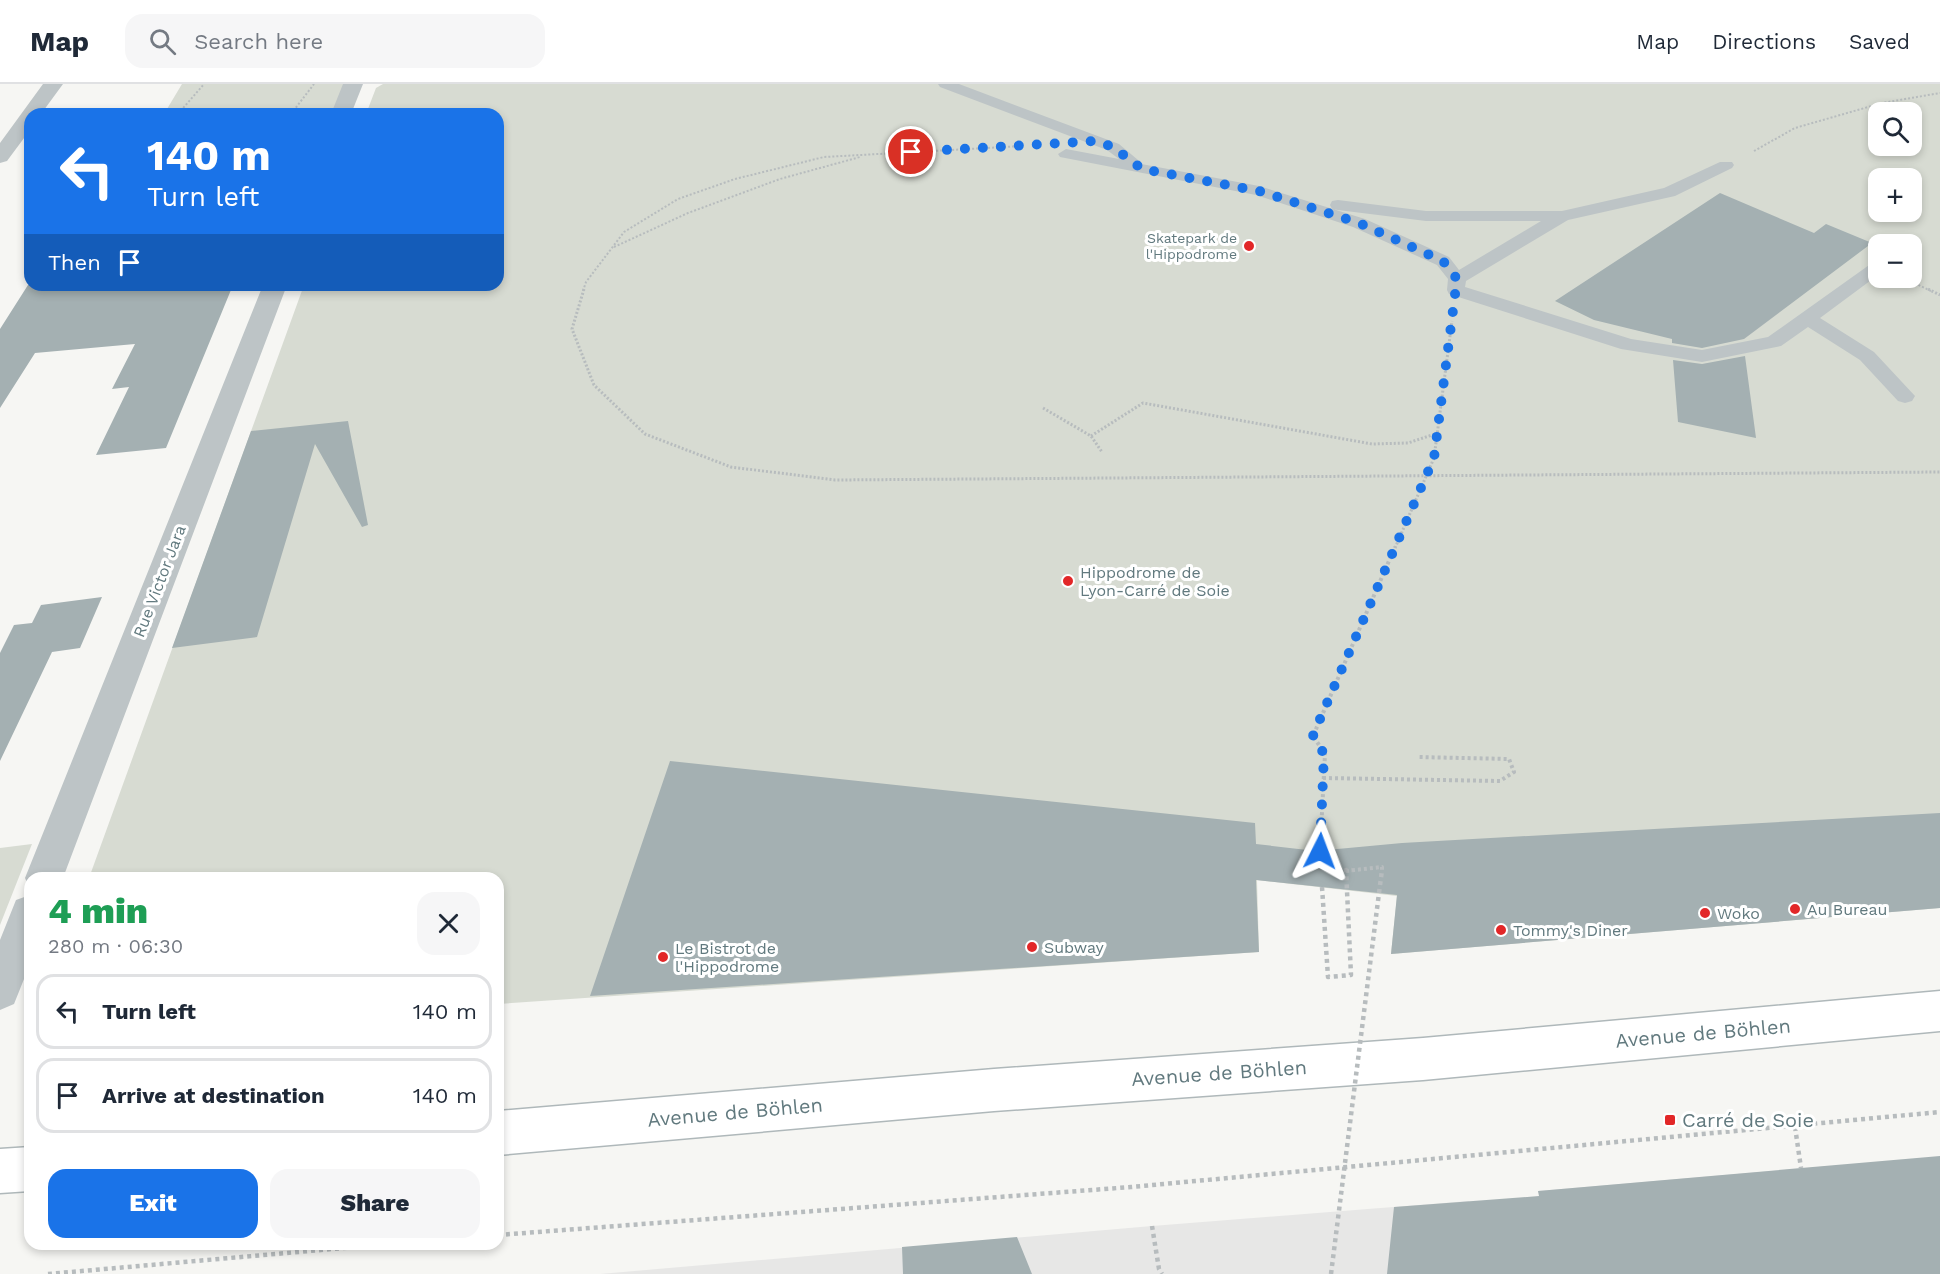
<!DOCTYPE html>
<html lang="en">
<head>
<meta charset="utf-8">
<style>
	:root { --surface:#fff; --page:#f6f6f7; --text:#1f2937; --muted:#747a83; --line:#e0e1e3; --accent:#1a73e8 }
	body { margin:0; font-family:"Work Sans",sans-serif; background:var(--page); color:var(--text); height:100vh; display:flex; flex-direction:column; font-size:22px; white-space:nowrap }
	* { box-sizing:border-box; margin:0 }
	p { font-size:20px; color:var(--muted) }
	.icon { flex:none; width:33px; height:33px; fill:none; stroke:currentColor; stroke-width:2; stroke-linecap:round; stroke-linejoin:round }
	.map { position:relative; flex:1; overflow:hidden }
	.panel { position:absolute; left:24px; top:788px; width:480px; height:378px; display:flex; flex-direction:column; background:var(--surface); border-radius:18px; box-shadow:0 3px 9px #0003 }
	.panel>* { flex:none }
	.hud { position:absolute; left:24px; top:24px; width:480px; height:183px; border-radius:18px; box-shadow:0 3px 9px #0003; background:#1a73e8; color:#fff; overflow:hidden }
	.buttons { position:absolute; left:1868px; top:18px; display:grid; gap:12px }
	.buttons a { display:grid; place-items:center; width:54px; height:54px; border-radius:12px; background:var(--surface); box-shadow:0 3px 9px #0003; font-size:30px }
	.pin { position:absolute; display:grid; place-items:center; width:51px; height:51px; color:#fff; margin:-26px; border:3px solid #fff; border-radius:50%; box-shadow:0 2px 6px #0007 }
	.me { position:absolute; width:66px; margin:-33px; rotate:3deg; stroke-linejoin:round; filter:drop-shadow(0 0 4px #0008) }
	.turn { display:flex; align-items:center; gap:21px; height:126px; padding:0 24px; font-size:27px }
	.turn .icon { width:78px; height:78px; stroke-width:2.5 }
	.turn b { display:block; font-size:42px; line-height:51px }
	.then { display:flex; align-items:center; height:57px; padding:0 24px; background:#0003; gap:12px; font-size:22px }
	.round { display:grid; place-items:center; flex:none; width:63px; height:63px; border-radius:18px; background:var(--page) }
	.head { display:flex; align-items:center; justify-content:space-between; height:102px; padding:0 24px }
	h1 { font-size:36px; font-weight:800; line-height:45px; color:#1e9e55 }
	.primary-button { display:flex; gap:12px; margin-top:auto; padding:12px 24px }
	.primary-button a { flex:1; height:69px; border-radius:18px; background:var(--accent); color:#fff; font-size:24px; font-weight:800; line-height:69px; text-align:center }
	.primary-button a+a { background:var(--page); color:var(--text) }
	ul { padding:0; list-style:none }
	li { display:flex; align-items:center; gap:18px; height:75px; margin:0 12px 9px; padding:0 12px; border:3px solid var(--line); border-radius:18px }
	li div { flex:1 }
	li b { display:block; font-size:22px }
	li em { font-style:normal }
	header { display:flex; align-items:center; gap:36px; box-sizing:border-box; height:84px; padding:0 30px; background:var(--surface); border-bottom:2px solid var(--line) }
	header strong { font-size:28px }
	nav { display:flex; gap:33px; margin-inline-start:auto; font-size:21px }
	.search { width:420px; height:54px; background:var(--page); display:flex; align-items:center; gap:15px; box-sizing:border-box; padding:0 21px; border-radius:18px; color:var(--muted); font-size:22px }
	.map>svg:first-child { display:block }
	.built { fill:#e7e7e6 }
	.green { fill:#d7dbd2; fill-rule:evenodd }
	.building { fill:#a4b0b2 }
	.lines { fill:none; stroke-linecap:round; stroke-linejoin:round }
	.secondary-casing { stroke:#afb8ba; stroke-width:3 }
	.path-far3 { stroke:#b7bcbe; stroke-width:2; stroke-dasharray:2 2; stroke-linecap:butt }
	.path-far2 { stroke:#b7bcbe; stroke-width:3; stroke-dasharray:2 2; stroke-linecap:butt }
	.path-far1 { stroke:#b7bcbe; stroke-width:4; stroke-dasharray:3 3; stroke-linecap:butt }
	.path { stroke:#b7bcbe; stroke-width:4.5; stroke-dasharray:4 4; stroke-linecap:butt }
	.service { fill:#bdc4c6; fill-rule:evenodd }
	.minor { fill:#bdc4c6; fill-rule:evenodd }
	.secondary { fill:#fff; fill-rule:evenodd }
	.path-bridge { stroke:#b7bcbe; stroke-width:4.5; stroke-dasharray:4 4; stroke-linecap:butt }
	.route { stroke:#1a73e8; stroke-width:10; stroke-dasharray:0 18 }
	.poi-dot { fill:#e22728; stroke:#fff; stroke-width:2 }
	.labels { text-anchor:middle; stroke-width:6; stroke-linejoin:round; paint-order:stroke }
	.far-poi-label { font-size:14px; fill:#61797e; stroke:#fff; text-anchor:end }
	.poi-label { font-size:16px; fill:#61797e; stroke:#fff; text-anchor:start }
	.street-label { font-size:16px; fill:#61797e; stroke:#fff }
	.near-street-label { font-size:20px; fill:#61797e; stroke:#fff }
	.near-poi-label { font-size:20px; fill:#61797e; stroke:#fff; text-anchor:start }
</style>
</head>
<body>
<header>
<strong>Map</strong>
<div class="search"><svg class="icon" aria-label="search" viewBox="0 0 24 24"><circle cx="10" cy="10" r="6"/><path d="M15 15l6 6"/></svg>Search here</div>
<nav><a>Map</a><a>Directions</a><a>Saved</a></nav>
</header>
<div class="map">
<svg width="1940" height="1190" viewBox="0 0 1940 1190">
	<rect width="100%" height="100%" fill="#f6f6f3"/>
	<path class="built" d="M1831 1082 1940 1190H600L1152 1142 1469 1117 1479 1150 1552 1147 1538 1107Z"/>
	<path class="green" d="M182 0H348L335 30H164Z
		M383 0H1940V824L1391 870 1397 812 1257 796 1259 868 498 920V794H89L304 201H498V30H366L376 4ZM1878 28H1911V62H1878ZM1878 94H1911V128H1878ZM1878 160H1911V194H1878Z
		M32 760 0 841V764Z"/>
	<path class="building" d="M1720 109 1814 149 1826 140 1872 159 1744 255 1702 264 1672 259V255L1594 236 1555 217Z
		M28 201H233L166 364 96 371 129 303 112 305 135 260 35 269 0 324V245Z
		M1745 272 1756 354 1678 338 1673 276 1702 280Z
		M348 337 368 441 362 443 315 360 257 553 172 564 251 347Z
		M102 513 80 564 52 568 0 677V569L14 541 32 539 41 521Z
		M670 677 1255 739 1256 760 1316 767 1402 759 1940 729V824L1391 870 1397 811 1256 796 1259 868 590 912Z
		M1940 1072V1190H1387L1394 1123 1539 1112 1538 1107Z
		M1017 1153 1032 1190H903L902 1163Z"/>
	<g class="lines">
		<g class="secondary-casing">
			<path id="secondary" d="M1940 907V947L1423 996 994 1027 498 1071V1027L994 985 1423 954Z
				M30 1063V1107L0 1109V1065Z"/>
		</g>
		<path class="path-far3" d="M178 30 204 0
			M291 30 314 0
			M1754 67 1795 44 1882 19 1940 9
			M614 163 688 129 780 95 860 73
			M1904 194 1931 207
			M583 207 586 198 624 148 678 115 735 95 824 73 1023 62"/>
		<path class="path-far2" d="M584 205 572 245 594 301 645 350 731 383 835 396 1940 388
			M1928 205 1940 211
			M1043 324 1091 352 1102 368
			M1091 352 1143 319 1372 360 1408 359 1438 349
			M1395 464 1434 374 1452 237"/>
		<path class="path-far1" d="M1323 694 1500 697 1514 688 1509 675 1417 673
			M1320 767 1325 670 1313 652 1395 463
			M1346 787 1382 783V787"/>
		<path class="path" d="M1322 803 1328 893 1351 891 1346 786H1352
			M1379 809 1382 786
			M1795 1043 1801 1084
			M1152 1142 1159 1185 1162 1190
			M498 1151 1131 1103 1940 1028
			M48 1190 389 1160"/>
		<path class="service" d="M938 0H959L1119 60 1138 76 1136 79 1259 102 1365 135 1449 173 1459 186 1541 137H1426L1338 126 1332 125 1330 121 1332 117 1338 116 1426 127H1562L1664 104 1720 78H1732L1734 81 1732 84 1675 112 1568 136 1466 197 1465 203 1631 255 1702 266 1768 253 1872 179 1878 178V191L1820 234 1874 268 1915 312 1912 317 1905 319 1898 317 1860 276 1808 243 1781 262 1702 278 1621 265 1449 210 1447 206 1448 195 1437 181 1353 143 1256 111 1060 73 1058 70 1066 65 1119 75 1107 66 940 3Z"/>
		<path class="minor" d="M43 0H63L41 30H30V46L7 77 0 79V59Z
			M343 0H363L351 30H331Z
			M263 201H287L63 794H30V805L25 794Z
			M30 811V880L14 920 0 926V856L16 816Z"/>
		<use href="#secondary" class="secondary"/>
		<path class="path-bridge" d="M1331 1190 1379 809"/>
	</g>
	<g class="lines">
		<path class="route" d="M911 68 1096 57 1113 63 1142 85 1259 107 1359 139 1443 177 1457 195 1434 374 1313 651 1324 670 1320 767"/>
	</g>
	<g class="poi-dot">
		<circle cx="1249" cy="162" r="6"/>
		<circle cx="1068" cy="497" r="6"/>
		<circle cx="1795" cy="825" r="6"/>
		<circle cx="1705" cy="829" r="6"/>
		<circle cx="1501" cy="846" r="6"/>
		<circle cx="1032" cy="863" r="6"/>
		<circle cx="663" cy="873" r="6"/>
		<rect x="1664" y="1030" width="12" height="12" rx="3"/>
	</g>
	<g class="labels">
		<g class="far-poi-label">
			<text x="1237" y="159">Skatepark de<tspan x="1237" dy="16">l'Hippodrome</tspan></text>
		</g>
		<g class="poi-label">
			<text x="1080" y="494">Hippodrome de<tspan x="1080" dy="18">Lyon-Carré de Soie</tspan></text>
			<text x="1807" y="831">Au Bureau</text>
			<text x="1717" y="835">Woko</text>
			<text x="1513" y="852">Tommy's Diner</text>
			<text x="1044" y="869">Subway</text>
			<text x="675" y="870">Le Bistrot de<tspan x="675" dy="18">l'Hippodrome</tspan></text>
		</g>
		<g class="street-label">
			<text transform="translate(159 497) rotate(-69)" y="6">Rue Victor Jara</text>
		</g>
		<g class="near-street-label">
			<text transform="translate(1703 949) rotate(-5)" y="7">Avenue de Böhlen</text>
			<text transform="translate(1219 989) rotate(-4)" y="7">Avenue de Böhlen</text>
			<text transform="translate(735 1028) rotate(-5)" y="7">Avenue de Böhlen</text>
		</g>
		<g class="near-poi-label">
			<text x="1682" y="1043">Carré de Soie</text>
		</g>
	</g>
</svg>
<div class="buttons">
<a><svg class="icon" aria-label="search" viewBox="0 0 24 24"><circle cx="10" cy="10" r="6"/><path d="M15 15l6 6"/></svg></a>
<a>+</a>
<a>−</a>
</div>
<div class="pin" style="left:911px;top:68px;background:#d93025"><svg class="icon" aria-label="arrive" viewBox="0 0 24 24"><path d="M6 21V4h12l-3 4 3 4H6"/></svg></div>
<svg class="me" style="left:1320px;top:767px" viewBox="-20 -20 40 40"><path d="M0-17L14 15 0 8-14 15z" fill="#1a73e8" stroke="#fff" stroke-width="4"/></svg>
<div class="hud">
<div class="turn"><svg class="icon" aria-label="left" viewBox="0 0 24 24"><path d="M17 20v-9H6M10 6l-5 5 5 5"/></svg><div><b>140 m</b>Turn left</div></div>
<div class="then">Then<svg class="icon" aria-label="arrive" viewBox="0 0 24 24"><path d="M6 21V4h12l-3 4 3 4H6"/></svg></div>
</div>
<section class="panel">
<div class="head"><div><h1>4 min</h1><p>280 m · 06:30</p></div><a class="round"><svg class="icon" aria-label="close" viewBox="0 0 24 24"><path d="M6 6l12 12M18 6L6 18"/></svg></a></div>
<ul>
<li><svg class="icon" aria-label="left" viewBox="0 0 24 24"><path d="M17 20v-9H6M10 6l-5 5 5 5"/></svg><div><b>Turn left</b></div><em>140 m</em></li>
<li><svg class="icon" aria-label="arrive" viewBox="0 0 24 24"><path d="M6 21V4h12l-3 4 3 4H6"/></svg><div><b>Arrive at destination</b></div><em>140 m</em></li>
</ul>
<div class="primary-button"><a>Exit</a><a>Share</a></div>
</section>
</div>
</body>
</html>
